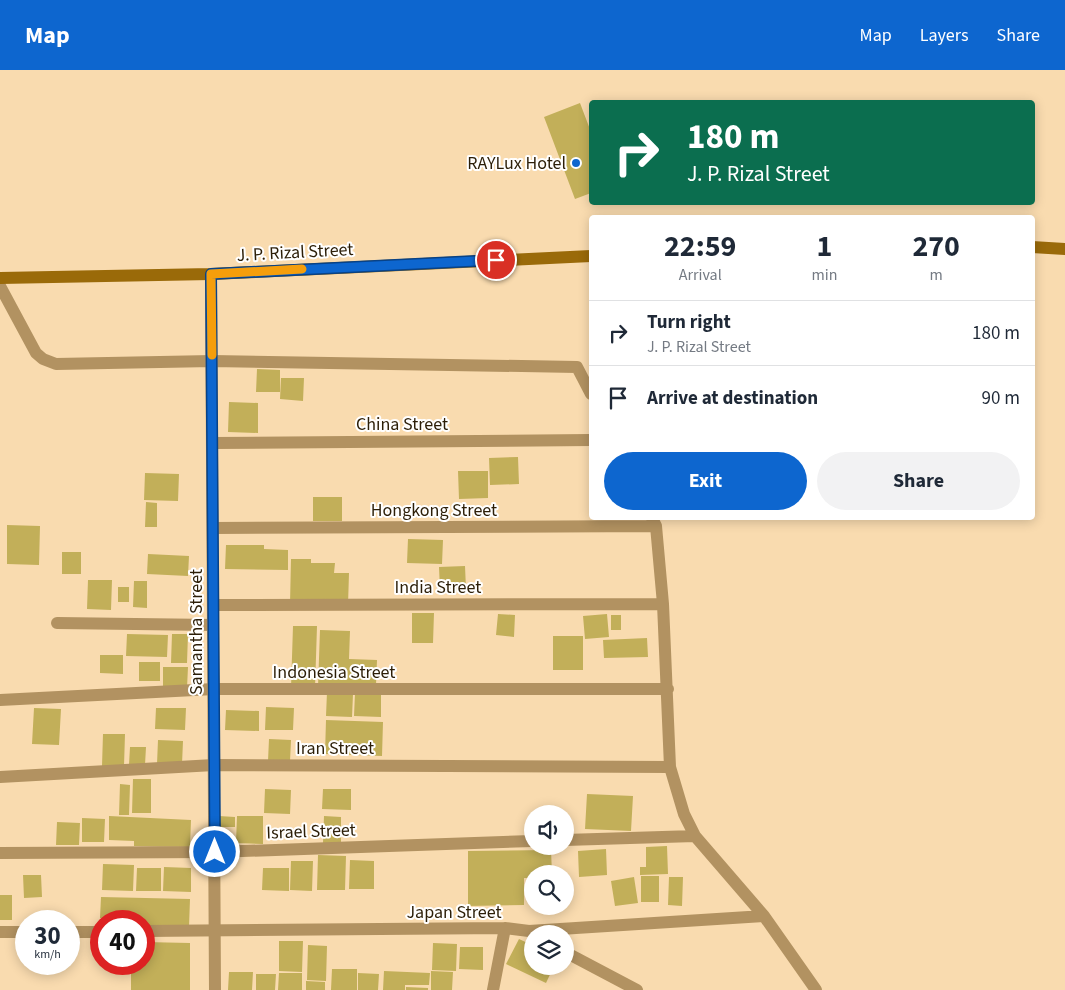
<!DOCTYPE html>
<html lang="en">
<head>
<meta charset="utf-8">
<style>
	:root { --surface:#fff; --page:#f2f2f3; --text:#1f2937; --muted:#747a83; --line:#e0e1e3; --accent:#0d66cf }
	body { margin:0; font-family:"Source Sans 3",sans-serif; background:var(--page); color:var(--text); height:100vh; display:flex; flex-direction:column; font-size:19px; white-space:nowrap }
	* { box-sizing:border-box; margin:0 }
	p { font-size:16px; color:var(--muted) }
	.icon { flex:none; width:28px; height:28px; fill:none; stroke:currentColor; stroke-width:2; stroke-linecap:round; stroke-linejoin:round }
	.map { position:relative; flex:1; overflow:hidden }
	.sheet { position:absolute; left:589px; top:145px; width:446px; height:305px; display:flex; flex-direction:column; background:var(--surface); border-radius:5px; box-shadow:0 2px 12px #0003 }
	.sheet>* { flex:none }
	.top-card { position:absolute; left:589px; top:30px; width:446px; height:105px; border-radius:5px; box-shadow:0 2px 12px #0003; background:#0b6e4f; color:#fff; overflow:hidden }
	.controls { position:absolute; left:524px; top:735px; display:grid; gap:10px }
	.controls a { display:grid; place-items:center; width:50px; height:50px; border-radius:50%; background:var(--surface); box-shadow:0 2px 12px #0003; font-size:25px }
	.speed { position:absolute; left:15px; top:840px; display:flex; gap:10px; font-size:25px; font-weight:700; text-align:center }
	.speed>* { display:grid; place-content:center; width:65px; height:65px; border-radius:50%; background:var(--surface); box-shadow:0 2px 12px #0003; line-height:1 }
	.speed small { font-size:12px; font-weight:400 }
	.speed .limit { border:8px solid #d22; background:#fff; color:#111 }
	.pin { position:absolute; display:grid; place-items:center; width:42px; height:42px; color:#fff; margin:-21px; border:2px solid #fff; border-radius:50%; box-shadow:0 1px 5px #0007 }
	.me { position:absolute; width:55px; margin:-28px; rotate:0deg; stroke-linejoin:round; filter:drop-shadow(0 0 4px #0008) }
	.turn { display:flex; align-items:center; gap:18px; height:105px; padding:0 15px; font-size:22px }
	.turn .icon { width:65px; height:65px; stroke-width:2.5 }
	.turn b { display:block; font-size:35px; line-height:42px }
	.eta { display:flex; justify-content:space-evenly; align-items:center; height:85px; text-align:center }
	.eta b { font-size:30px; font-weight:700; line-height:35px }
	.button { display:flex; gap:10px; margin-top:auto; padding:10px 15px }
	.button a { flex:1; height:58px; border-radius:30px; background:var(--accent); color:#fff; font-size:20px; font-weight:700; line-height:58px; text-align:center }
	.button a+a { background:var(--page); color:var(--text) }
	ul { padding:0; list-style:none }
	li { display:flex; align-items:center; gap:15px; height:65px; padding:0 15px; border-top:1px solid var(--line) }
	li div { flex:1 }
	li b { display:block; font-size:19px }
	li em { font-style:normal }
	header { display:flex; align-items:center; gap:30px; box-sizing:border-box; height:70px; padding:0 25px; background:var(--accent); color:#fff }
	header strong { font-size:24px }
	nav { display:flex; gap:28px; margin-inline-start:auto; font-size:18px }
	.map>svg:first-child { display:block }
	.building { fill:#c2af59 }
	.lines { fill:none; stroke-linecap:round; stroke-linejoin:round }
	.minor { stroke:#b29261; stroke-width:12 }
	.tertiary { stroke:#b29261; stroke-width:12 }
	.secondary { stroke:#9a6a09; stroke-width:12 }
	.route-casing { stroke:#084287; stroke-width:12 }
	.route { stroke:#0d66cf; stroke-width:9 }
	.slow { stroke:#f59e0b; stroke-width:9 }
	.poi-dot { fill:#0d66cf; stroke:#fff; stroke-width:2 }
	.labels { text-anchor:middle; stroke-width:4; stroke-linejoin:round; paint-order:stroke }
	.poi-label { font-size:18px; fill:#2c1e07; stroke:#fff; text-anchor:end }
	.street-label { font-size:18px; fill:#2c1e07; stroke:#fff }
</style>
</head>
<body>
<header>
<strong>Map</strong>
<nav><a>Map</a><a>Layers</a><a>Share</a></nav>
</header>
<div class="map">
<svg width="1065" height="920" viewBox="0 0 1065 920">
	<rect width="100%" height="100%" fill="#f9dbaf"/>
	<path class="building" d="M580 33 591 62V123L575 129 544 47Z
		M257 299 280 300V322H256Z
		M281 308H304L303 331 280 329Z
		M229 332 258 333V363L228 362Z
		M518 387 519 414 490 415 489 388Z
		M458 401H488V428L459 429Z
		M145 403 179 404 178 431 144 430Z
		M313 427H342V451H313Z
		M146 432 157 433V457H145Z
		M7 455 40 456 39 495 7 494Z
		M408 469 443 470 442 494 407 493Z
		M226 475H264V479L288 480V500L225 499Z
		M62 482H81V504H62Z
		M148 484 189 486 188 506 147 504Z
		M291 489H311V493H335L334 503H349L348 535 290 534Z
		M465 496 466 519 440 520 439 497Z
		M88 510H112L111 540 87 539Z
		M134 511H147V538L133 537Z
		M118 517H129V532H118Z
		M412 543H434L433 573H412Z
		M498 544 515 545 514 567 496 565Z
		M607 544 609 567 585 569 583 546Z
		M611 545H621V560H611Z
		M293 556H317L315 618H291Z
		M320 560 350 561 349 589 377 590 376 615 318 617Z
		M127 564 168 565 167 587 126 586Z
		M172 564H188L187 593H171Z
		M553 566H583V600H553Z
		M647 568 648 587 604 588 603 570Z
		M100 585H123V604L100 603Z
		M139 592H160V611H139Z
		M163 597H188L187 618 163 617Z
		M327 622 353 624 352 647 326 646Z
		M355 623H381V647L354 646Z
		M266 637 294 638 293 660H265Z
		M34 638 61 639 59 675 32 674Z
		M156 638H186L185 660 155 659Z
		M226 640 259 641V661L225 660Z
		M326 650 383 652 382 686 325 684Z
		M103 664H125L124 696H102Z
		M269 669 291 670 290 691H268Z
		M158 670 183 671 182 694H157Z
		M130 677H146L145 695H129Z
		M133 709H151V743H132Z
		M120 714 130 715 129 745H119Z
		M265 719 291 720 290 744 264 743Z
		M323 719H351V740L322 739Z
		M587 724 633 726 631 761 585 759Z
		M109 746 191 750 190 777 134 776V771L109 770Z
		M219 746 235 747V757H219Z
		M237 746H263V774L236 773Z
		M324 746 341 747V774L323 773Z
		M82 748 105 749 104 772H82Z
		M57 752 80 753 79 775H56Z
		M667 776 668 804 640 805V797H646V777Z
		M606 779 607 805 579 807 578 781Z
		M551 780 552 804H532V808H524V835L468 836V781Z
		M318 785 346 786 345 820H317Z
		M350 790 374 791V819H349Z
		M291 791H313L312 821 290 820Z
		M103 794 134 795 133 821 102 820Z
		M164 797 191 798V822L163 821Z
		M137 798H161V821H136Z
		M263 798H289V821L262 820Z
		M23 805H41L42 827 24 828Z
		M641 806H659V832H641Z
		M634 807 638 833 615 836 611 811Z
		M669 807H683L682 836 668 835Z
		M0 825H12V850H0Z
		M101 827 190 829 189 857 144 856V851H129L130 848H100Z
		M519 869 532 875V896H554L546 913 506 894Z
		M279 871H303L302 902 279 901Z
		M144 872 190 873V920H131V901L110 900V894H144Z
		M433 873 457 874 456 901 432 900Z
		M308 875 327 876 326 911 307 910Z
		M460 877H483V900L459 899Z
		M332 899H357V920H331Z
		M384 901 430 903 429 915H405V920H383Z
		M431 901 453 902 452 920H431Z
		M229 902H253L252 920H228Z
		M279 903H302V920H278Z
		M358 903 379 904 378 920H358Z
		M256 904H276L275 920H256Z
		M306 911 325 912V920H306Z
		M406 917 428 918V920H406Z"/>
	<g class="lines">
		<path class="minor" d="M0 216 36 283 43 289 56 294 212 291 577 297 591 324
			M213 373 591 370
			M652 448 656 456 663 534 670 697 684 744 695 766 764 846 816 920
			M213 458 656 456
			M213 535 663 534
			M57 553 213 555
			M0 630 214 619H668
			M0 707 214 695 670 697
			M565 770 695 766
			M0 783 215 782 532 771
			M144 861 505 858 529 861 764 846
			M0 862H26
			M69 862H101
			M565 882 637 920
			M493 920 505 858"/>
		<path class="tertiary" d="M211 204 215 920"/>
		<path class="secondary" d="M1032 177 1065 179
			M0 208 211 204 591 186"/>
	</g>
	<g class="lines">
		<g class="route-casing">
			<path id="route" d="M215 782 211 204 496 190"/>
		</g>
		<use href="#route" class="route"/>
		<path class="slow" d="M212 285 211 204 302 199"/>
	</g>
	<circle class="poi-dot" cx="576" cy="93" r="5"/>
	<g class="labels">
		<g class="poi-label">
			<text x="566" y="99">RAYLux Hotel</text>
		</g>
		<g class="street-label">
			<text transform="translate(295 182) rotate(-3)" y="6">J. P. Rizal Street</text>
			<text x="402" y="360">China Street</text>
			<text x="434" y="446">Hongkong Street</text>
			<text x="438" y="523">India Street</text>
			<text transform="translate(196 562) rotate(-90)" y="6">Samantha Street</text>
			<text x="334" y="608">Indonesia Street</text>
			<text x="335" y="684">Iran Street</text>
			<text transform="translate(311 761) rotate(-2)" y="6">Israel Street</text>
			<text x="454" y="848">Japan Street</text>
		</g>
	</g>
</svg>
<div class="controls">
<a><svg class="icon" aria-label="sound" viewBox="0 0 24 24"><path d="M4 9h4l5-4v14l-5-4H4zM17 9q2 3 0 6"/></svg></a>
<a><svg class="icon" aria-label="search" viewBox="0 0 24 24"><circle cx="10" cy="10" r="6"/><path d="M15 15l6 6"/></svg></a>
<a><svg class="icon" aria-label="layers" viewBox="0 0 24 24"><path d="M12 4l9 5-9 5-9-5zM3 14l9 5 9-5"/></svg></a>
</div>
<div class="speed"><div>30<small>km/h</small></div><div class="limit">40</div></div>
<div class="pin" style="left:496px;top:190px;background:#d93025"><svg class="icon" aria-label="arrive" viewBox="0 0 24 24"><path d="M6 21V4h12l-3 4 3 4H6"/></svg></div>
<svg class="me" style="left:215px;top:782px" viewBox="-20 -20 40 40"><circle r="17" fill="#0d66cf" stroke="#fff" stroke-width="3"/><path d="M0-11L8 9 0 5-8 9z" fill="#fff"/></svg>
<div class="top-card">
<div class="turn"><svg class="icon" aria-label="right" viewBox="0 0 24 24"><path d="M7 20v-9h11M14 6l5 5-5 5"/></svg><div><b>180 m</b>J. P. Rizal Street</div></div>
</div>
<section class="sheet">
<div class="eta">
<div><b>22:59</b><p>Arrival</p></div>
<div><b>1</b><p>min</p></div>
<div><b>270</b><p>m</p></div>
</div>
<ul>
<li><svg class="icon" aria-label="right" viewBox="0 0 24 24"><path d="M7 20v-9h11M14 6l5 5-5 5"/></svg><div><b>Turn right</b><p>J. P. Rizal Street</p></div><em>180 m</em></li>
<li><svg class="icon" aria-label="arrive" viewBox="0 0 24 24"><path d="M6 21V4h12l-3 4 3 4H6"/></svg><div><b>Arrive at destination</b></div><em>90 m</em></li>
</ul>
<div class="button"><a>Exit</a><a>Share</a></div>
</section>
</div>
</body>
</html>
